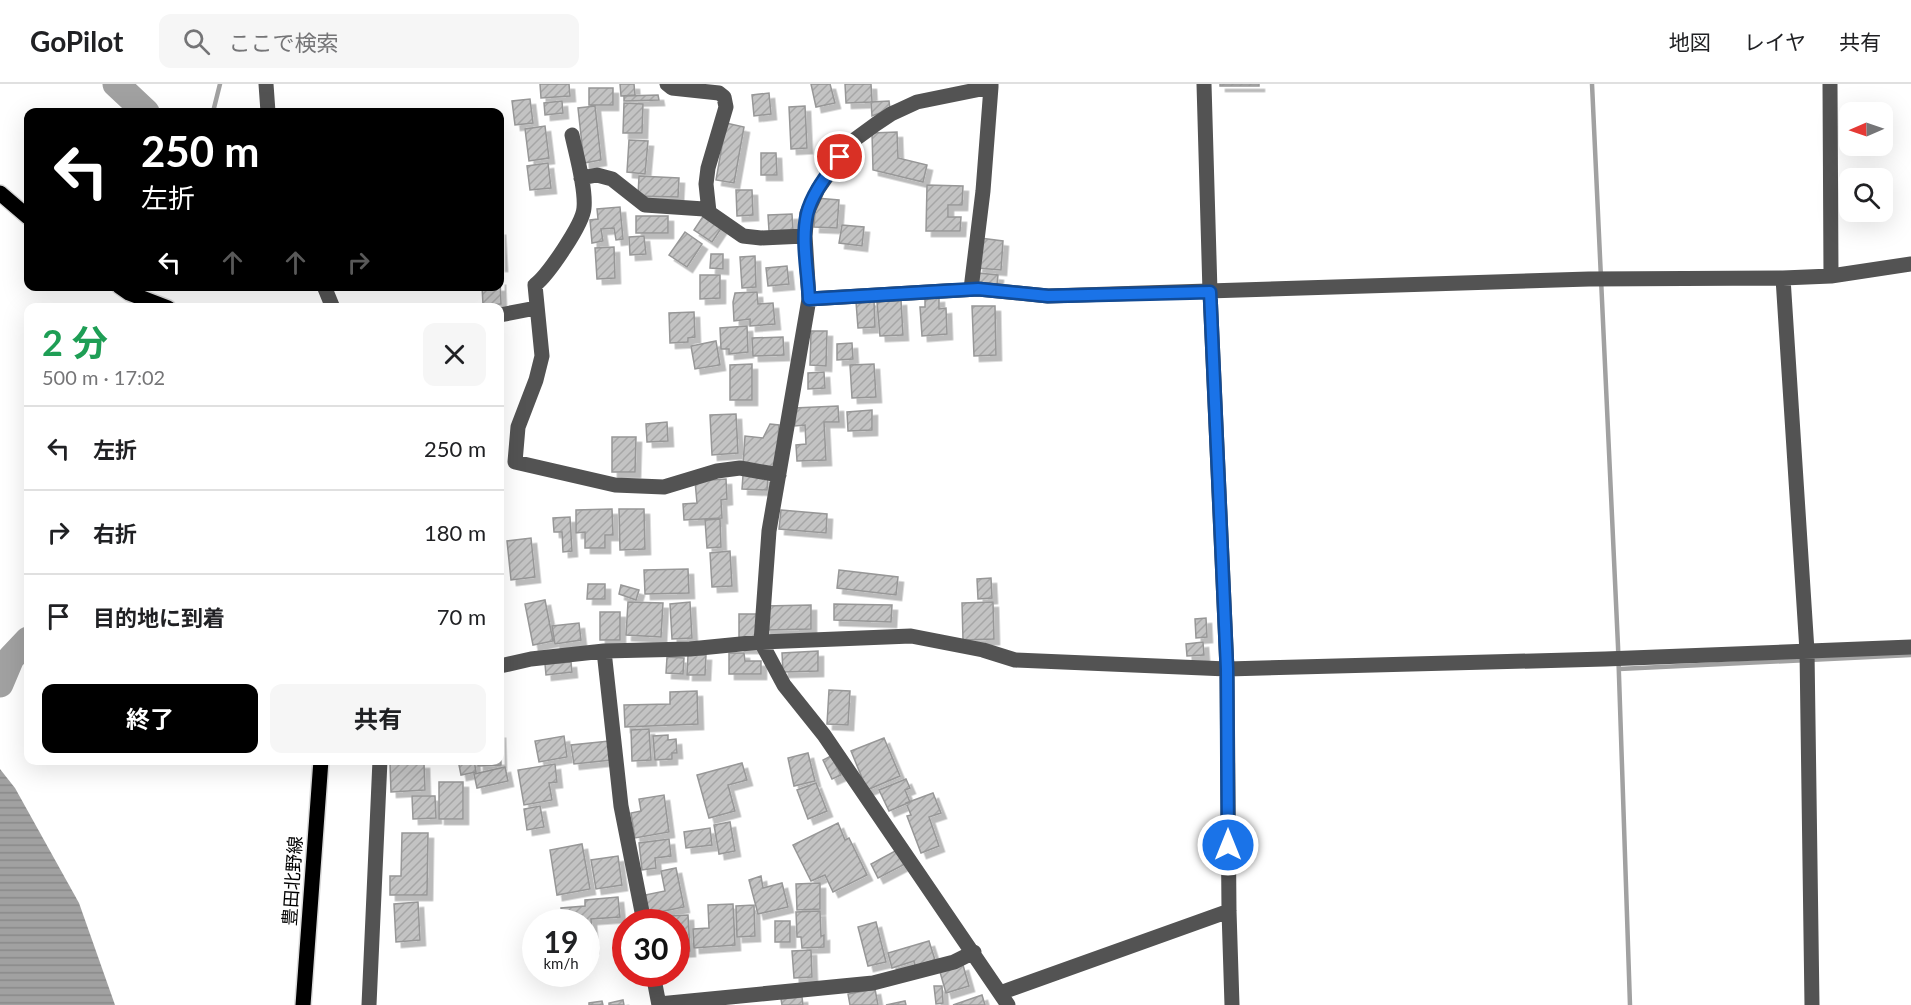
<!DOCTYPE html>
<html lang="ja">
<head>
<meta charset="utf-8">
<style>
	:root { --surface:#fff; --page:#f6f6f6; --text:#202124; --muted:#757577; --line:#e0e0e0; --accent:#000 }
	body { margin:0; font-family:Lato,"Noto Sans JP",sans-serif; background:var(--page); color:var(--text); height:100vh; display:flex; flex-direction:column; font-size:22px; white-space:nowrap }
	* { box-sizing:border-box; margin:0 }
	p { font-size:20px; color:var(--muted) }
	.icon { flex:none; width:33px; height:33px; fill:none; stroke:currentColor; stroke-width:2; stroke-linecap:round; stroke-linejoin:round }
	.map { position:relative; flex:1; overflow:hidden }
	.drawer { position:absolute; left:24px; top:219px; width:480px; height:462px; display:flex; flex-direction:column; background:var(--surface); border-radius:12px; box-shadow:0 6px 24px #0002 }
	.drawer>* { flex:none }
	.top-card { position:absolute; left:24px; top:24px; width:480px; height:183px; border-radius:12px; box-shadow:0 6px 24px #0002; background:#000; color:#fff; overflow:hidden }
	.needle { width:39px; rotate:268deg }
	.controls { position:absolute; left:1839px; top:18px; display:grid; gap:12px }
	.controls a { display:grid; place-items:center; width:54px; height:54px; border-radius:12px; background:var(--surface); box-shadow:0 6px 24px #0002; font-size:30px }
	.speed { position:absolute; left:522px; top:825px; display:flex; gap:12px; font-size:30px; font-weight:700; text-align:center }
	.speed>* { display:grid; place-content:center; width:78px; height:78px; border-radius:50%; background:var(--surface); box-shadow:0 6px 24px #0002; line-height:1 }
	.speed small { font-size:15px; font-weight:400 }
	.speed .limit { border:9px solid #d22; background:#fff; color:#111 }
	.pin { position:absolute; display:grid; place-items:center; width:51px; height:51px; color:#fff; margin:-26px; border:3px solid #fff; border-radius:50%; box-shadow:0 2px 6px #0007 }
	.me { position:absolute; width:66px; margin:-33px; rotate:0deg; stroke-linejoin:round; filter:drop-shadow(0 0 4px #0008) }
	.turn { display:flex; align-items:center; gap:21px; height:126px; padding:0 18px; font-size:27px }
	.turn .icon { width:78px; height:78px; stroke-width:2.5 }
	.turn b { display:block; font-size:42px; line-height:51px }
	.lanes { display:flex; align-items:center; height:57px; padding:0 18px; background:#0003; justify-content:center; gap:30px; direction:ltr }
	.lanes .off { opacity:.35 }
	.round { display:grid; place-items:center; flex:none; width:63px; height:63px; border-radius:12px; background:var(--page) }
	.head { display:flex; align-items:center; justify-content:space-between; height:102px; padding:0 18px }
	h1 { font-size:36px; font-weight:700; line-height:45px; color:#1e9e55 }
	.action { display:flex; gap:12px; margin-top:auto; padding:12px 18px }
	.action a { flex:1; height:69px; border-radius:12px; background:var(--accent); color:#fff; font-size:24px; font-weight:700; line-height:69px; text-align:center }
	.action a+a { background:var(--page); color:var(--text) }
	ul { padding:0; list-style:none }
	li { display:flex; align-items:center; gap:18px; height:84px; padding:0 18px; border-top:2px solid var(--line) }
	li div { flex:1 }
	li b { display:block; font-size:22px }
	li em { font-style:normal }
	header { display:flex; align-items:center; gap:36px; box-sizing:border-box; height:84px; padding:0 30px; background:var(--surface); border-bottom:2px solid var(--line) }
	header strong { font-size:28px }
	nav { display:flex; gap:33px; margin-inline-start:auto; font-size:21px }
	.search { width:420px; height:54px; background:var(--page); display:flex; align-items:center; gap:15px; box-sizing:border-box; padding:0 21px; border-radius:12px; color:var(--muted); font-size:22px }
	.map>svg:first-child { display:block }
	.water { fill:url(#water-rules) }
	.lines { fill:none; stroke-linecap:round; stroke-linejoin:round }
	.stream { stroke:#a1a1a1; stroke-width:4.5 }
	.river { stroke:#a1a1a1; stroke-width:27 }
	.building { fill:url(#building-hatch); stroke:#979797; stroke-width:1.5; filter:url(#shadow) }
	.major-casing { stroke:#dbdbdb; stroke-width:18 }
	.minor { stroke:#535353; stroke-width:15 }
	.major { stroke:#000; stroke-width:15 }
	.route-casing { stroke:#114b97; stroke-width:15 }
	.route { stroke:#1a73e8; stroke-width:10 }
	.labels { text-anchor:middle; stroke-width:5; stroke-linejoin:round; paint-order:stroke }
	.street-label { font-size:18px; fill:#000; stroke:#fff }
</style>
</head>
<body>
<header>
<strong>GoPilot</strong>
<div class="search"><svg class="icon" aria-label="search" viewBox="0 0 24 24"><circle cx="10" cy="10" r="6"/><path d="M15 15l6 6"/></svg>ここで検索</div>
<nav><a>地図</a><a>レイヤ</a><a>共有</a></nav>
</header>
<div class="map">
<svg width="1911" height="921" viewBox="0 0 1911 921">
	<defs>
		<pattern id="water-rules" width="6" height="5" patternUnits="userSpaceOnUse" patternTransform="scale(1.5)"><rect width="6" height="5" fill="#a1a1a1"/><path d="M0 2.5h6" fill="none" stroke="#898989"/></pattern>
		<pattern id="building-hatch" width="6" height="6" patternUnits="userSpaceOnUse" patternTransform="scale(1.5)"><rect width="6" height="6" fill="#c3c3c3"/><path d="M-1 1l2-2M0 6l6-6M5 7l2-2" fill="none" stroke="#a6a6a6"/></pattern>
		<filter id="shadow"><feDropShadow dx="5.5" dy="5.5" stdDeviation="0" flood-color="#0004"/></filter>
	</defs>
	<rect width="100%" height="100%" fill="#fff"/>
	<path class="water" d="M0 685 15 704 79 819 115 921H0Z"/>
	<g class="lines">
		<path class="stream" d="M1592 0 1618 562 1630 921
			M213 28 220 0
			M1619 585 1911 571"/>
		<path class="river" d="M116 0 146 28
			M0 600 11 574 28 556"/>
	</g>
	<path class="building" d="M540 0H569L570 12 541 14Z
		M620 0H634L635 11 621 12Z
		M811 0H830L835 19 816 23Z
		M845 0H871L872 18 846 19Z
		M1220 0H1259V2H1220Z
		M589 4H613V21H589Z
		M769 9 771 30 754 32 752 11Z
		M658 11 659 16 624 17V12Z
		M530 15 533 39 515 41 512 17Z
		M562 17 563 29 545 31 544 19Z
		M889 17 890 25 872 32 871 18Z
		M624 19 643 20 642 49H623Z
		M595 22 601 76 584 79 578 24Z
		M805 22 807 64 791 65 789 23Z
		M726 39 744 43 734 99 716 96Z
		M545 42 549 74 529 77 525 45Z
		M897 48 898 74 927 81 923 98 873 86 872 49Z
		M629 56 648 57 645 90 627 88Z
		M761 69H776L777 91H761Z
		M548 79 551 104 530 106 527 82Z
		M639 92 679 94 678 113 638 112Z
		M927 101 963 102 962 121H948V133H961L960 147H926Z
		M736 106H752L753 131 737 132Z
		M816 114 839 116 837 144 814 143Z
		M620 123 623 155 616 156 614 144 601 145 603 157 592 159 590 136 598 135 597 125Z
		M792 130 793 146 769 147 768 131Z
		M704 131 722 143 712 158 694 146Z
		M636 132H668V149H636Z
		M842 141 864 143 862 162 839 159Z
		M500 145 502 182H500Z
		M685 148 702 160 687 183 669 171Z
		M644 152 646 170 630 171 629 153Z
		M980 154 1003 157 1001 186 977 184Z
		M614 163 615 194 597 195 595 164Z
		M711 170H723V185L710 184Z
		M755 172 756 203 742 204 740 173Z
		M787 182 789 200 768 202 766 184Z
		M978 189 998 191 997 201 977 199Z
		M700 191H720V214L700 215Z
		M500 195 501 220 483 221 482 202H500Z
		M757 208 758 220 773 219 775 240 750 242V235L734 237 733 218 735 209Z
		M939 213V225L946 224 947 250 922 252 920 223H925V214Z
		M874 216 875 243 858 244 856 218Z
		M901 216 903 251 880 252 877 218Z
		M972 222H995L996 271 974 272Z
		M694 228 695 253 688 254V258L670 259 669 229Z
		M747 242 748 268 729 270V265H721L720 244Z
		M811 247H827L826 282 810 281Z
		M783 253 784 271 753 272 752 254Z
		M716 257 720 281 695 285 691 262Z
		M852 259 853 275 837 276V260Z
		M752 280V316H730V281Z
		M874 280 876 313 852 314 850 281Z
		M824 288 825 304 808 305V289Z
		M838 322 839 338H824L826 376 797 377 796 361 806 360 805 341 795 342 794 324Z
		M872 326V346L848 347 847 328Z
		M736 330 738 369 712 371 710 331Z
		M667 338 668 357 647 358 646 340Z
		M770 340 779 341 776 384 743 381 745 352 763 354Z
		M612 353H636L635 388H612Z
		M743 391 768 393 767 406 742 405Z
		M726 395 727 415 721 416 722 434 684 436 683 420 697 419 695 397Z
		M612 425 613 451H605V464H585V448L576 449V426Z
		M619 425H644L645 465 620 466Z
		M781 426 827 430 826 449 779 445Z
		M570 433 572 467 563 468 562 448H554L553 434Z
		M720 435 721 463 707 464 705 436Z
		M531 454 535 493 511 496 507 457Z
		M730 467 732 502 712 503 710 469Z
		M688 485 689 509 645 510 644 486Z
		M839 486 898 493 896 511 837 504Z
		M991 494 992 514 978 515 977 495Z
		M588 500H605V515H587Z
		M621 501 639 506 636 516 619 510Z
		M545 516 553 557 533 561 525 520Z
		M628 518 663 519 661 553 626 551Z
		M690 518 692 554 672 555 670 520Z
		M993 518 994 555 963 556 962 519Z
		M834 520 892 521 891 538 834 536Z
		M811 521V545L765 546 764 522Z
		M600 528H620V556H600Z
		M739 530H758V564H739Z
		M1206 534 1207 553 1196 554 1195 535Z
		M579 539 581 556 555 560 552 542Z
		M1203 558 1204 571 1187 572 1186 560Z
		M818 567V587L783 588 782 569Z
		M729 569H744L745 577H761V590H729Z
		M688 571H706L705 591H687Z
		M667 573 684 574 683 590 666 589Z
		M571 578 572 588 546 591 545 580Z
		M829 606 850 607 848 641 827 640Z
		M697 607 698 640 625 643 624 621 670 620V608Z
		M649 645 651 676 632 677 631 646Z
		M500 648 501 681 478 682V676H500Z
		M668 651V656L676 655 677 669H672V675L655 676 653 652Z
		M564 652 567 673 539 678 535 657Z
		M884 654 900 692 867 706 851 667Z
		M609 657 611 676 574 680 571 661Z
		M808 669 815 697 794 702 788 674Z
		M831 672 841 691 832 695 823 676Z
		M458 676H474L476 688 461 691Z
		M424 679 425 706 391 708 390 680Z
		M742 679 747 696 728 701 735 727 709 734 697 691Z
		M555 680 557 698 549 699 552 716 524 721 518 686Z
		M505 683 508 697 477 704 474 690Z
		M906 695 910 704 905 706 910 718 889 727 879 706Z
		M439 698H463V735H439Z
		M816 699 827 727 808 735 797 706Z
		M933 709 941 729 929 733 939 762 921 769 907 732 911 731 906 719Z
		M664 711 669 748 635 754 631 729 641 727 639 715Z
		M412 712H435L436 734 413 735Z
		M540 722 544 743 527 746 524 725Z
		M730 738 735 767 719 770 714 741Z
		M838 739 845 756 849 754 867 791 833 808 825 791 811 797 793 761Z
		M710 744 712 761 686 764 684 748Z
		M402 749H428L427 811H390V792H401Z
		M669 755 671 772 655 774 656 784 642 786 639 759Z
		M582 760 590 805 557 811 550 766Z
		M897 766 905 780 878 794 871 780Z
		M618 772 622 801 596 805 591 776Z
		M676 784 684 823 649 830 645 811 665 807 661 787Z
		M761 792 763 804 782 799 788 823 758 830 749 796Z
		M820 799V825L797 826 796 800Z
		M618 813 620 833 591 835 593 864 586 865V838H562L561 824 585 822V816Z
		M418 818 420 856 396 858 394 820Z
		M733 820 735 861 694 864 693 845 709 844 708 821Z
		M754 821 755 852 737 853 736 822Z
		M820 827 821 852 824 851V863L802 864 801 853H797L796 828Z
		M688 831 690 867 676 868V838H670V832Z
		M775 837H790V858H775Z
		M876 838 886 878 868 882 858 843Z
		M929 857 935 876 915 882 914 877 892 884 888 869Z
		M811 866 812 893 794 894 792 867Z
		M963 881 969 902 946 909 940 888Z
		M934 902H942L943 919 936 920Z
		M875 905 878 921H850L848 910Z
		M982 911 985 921H953Z
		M802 913 803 921H782L781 915Z
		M623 916 624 921H609V919Z
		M602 917 603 921H589V919Z
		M905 917 906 921H886Z"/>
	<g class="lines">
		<g class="major-casing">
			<path id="major" d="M0 109 28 133
				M119 202 129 209 168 224
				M303 921 321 676"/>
		</g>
		<path class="minor" d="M266 0 268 28
			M667 0 672 4 719 9 724 13 726 23 708 84 706 100 709 128
			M991 0V3L917 18 891 30 876 40 850 59 818 105 807 129 805 152 809 215 769 447 761 558 784 601 824 651 1008 921
			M1204 0 1210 208 1227 585 1229 827 1232 921
			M1830 0 1831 192
			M572 51C576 70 586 104 584 124 583 140 548 191 535 201L542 272 536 296 518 343 515 378 615 401 664 403 717 387 740 384 779 391
			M581 94 597 91 612 95 645 121 704 125 743 152 761 154 805 152
			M1783 194 1807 567 1812 921
			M324 202 333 224
			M971 205 983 107 991 3
			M809 215 978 205 1048 212 1589 195 1783 194 1831 192 1911 180
			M500 231 536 224
			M604 567 621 722 644 838
			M500 582 531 575 604 567 690 565 761 558 911 552 983 566 1015 576 1227 585 1605 575 1911 563
			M653 890 659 921
			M1000 909 1229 827
			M659 920 873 899 954 878 974 868
			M369 921 380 676"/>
		<use href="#major" class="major"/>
	</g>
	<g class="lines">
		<g class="route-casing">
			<path id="route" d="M840 73C828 90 812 109 807 130 801 157 808 188 809 215L978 205 1048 212 1210 208 1227 585 1228 761"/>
		</g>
		<use href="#route" class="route"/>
	</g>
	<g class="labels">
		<g class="street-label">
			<text transform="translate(293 797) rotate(-86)" y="6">豊田北野線</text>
		</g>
	</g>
</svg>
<div class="controls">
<a><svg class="needle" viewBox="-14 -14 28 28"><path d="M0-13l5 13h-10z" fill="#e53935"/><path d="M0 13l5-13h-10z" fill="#757577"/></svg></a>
<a><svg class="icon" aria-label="search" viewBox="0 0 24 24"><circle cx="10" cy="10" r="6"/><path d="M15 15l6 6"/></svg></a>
</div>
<div class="speed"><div>19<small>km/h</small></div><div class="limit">30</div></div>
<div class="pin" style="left:840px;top:73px;background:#d93025"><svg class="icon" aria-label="arrive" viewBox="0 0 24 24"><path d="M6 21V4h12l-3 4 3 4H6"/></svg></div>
<svg class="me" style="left:1228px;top:761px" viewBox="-20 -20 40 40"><circle r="17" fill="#1a73e8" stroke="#fff" stroke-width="3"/><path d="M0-11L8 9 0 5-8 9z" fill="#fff"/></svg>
<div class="top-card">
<div class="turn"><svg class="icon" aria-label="left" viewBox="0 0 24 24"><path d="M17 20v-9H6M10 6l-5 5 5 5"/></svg><div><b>250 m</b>左折</div></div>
<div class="lanes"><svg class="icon" aria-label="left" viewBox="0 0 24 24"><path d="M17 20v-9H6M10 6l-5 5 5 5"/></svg><svg class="icon off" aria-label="ahead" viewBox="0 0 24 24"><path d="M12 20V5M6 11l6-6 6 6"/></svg><svg class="icon off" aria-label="ahead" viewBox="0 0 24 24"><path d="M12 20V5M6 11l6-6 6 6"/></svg><svg class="icon off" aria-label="right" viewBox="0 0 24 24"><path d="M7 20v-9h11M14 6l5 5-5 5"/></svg></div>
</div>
<section class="drawer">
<div class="head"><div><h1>2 分</h1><p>500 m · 17:02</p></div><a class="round"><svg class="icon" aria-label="close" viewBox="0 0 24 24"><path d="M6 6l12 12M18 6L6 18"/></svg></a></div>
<ul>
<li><svg class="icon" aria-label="left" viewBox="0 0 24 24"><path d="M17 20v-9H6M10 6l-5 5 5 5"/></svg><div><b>左折</b></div><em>250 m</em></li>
<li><svg class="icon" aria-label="right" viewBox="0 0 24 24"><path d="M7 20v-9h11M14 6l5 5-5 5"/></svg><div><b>右折</b></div><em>180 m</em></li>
<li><svg class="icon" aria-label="arrive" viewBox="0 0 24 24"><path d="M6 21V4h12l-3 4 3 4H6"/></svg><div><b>目的地に到着</b></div><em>70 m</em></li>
</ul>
<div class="action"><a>終了</a><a>共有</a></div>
</section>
</div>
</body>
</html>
